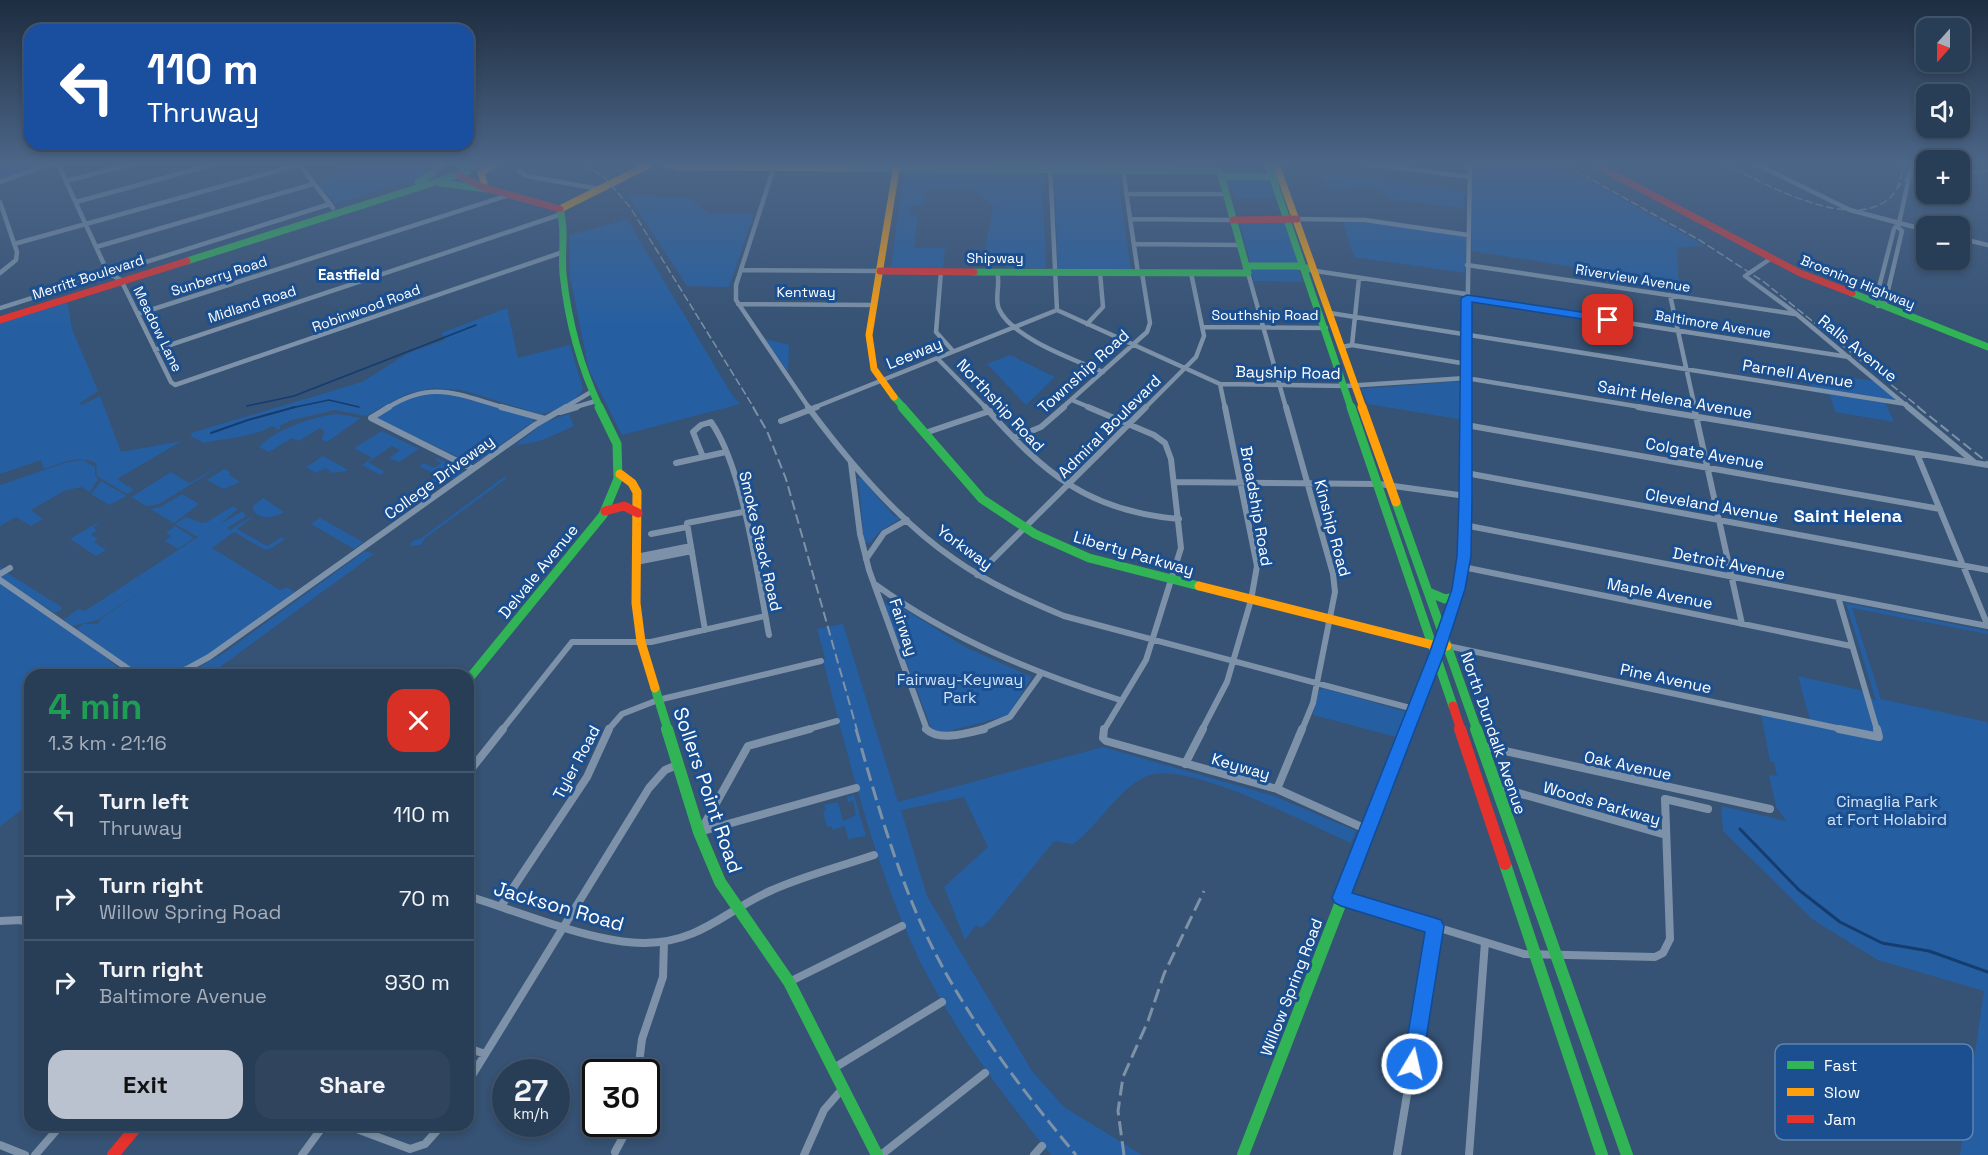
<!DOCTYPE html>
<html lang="en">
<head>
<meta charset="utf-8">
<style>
	:root { --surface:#283e57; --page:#30455d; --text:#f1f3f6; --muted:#a5aeba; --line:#44576d; --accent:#b9c2ce }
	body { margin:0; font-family:"Space Grotesk",sans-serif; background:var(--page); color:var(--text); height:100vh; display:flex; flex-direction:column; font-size:22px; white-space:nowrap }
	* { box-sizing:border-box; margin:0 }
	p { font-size:20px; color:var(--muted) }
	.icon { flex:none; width:33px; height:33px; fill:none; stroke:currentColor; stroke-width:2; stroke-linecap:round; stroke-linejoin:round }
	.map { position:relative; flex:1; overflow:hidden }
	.sheet { position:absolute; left:24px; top:669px; width:450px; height:462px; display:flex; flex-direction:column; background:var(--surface); border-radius:18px; box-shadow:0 3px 9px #0003,0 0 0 2px var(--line) }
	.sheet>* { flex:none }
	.banner { position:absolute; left:24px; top:24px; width:450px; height:126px; border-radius:18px; box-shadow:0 3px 9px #0003,0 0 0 2px var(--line); background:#1a4fa0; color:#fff; overflow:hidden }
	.needle { width:39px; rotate:201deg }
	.controls { position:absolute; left:1916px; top:18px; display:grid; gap:12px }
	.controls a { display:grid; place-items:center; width:54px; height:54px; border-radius:12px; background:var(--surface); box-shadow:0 3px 9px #0003,0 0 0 2px var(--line); font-size:30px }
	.speed { position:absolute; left:492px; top:1059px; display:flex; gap:12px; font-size:30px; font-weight:700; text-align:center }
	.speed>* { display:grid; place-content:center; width:78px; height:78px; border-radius:50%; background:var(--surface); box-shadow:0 3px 9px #0003,0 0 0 2px var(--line); line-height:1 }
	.speed small { font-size:15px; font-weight:400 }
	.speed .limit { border:3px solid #111; border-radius:9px; background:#fff; color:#111 }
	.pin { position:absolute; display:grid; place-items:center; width:51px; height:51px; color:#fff; margin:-26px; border-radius:12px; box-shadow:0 3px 9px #0006 }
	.me { position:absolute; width:66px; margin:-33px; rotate:9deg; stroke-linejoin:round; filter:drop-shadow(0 0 4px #0008) }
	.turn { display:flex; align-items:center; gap:21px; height:126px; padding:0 24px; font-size:27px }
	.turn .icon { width:78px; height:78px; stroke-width:2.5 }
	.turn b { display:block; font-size:42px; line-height:51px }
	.round { display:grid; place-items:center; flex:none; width:63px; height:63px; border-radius:18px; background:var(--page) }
	.overview { display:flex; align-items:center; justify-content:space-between; height:102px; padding:0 24px }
	h1 { font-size:36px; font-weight:800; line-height:45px; color:#1e9e55 }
	.primary-button { display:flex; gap:12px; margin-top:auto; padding:12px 24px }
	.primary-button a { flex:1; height:69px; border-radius:18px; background:var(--accent); color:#111; font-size:24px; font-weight:800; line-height:69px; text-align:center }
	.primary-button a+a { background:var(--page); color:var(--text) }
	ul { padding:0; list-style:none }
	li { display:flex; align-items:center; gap:18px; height:84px; padding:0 24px; border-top:2px solid var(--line) }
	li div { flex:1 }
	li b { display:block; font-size:22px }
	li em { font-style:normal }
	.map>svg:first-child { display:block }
	.green { fill:#265fa1 }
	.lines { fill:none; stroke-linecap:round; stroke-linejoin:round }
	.stream-far2 { stroke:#153c6e; stroke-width:1.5 }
	.stream-far1 { stroke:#153c6e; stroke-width:2 }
	.stream { stroke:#153c6e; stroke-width:3 }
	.street-far2 { stroke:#7d92a8; stroke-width:4.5 }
	.street-far1 { stroke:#7d92a8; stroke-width:6 }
	.street { stroke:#7d92a8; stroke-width:8 }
	.fast-far2 { stroke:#30b455; stroke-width:7 }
	.fast-far1 { stroke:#30b455; stroke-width:9 }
	.fast { stroke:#30b455; stroke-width:12 }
	.slow-far1 { stroke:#ff9f0a; stroke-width:7 }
	.slow { stroke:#ff9f0a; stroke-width:9 }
	.jam-far2 { stroke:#e5322d; stroke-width:7 }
	.jam-far1 { stroke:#e5322d; stroke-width:9 }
	.jam { stroke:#e5322d; stroke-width:12 }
	.rail-far2 { stroke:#7e92a7; stroke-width:1.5; stroke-dasharray:8 3; stroke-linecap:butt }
	.rail-far1 { stroke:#7e92a7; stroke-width:2; stroke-dasharray:10 4.5; stroke-linecap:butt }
	.rail { stroke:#7e92a7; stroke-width:3; stroke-dasharray:14 6; stroke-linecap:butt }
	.route { fill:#1a73e8; stroke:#114b97; stroke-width:1.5 }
	.labels { text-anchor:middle; stroke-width:6; stroke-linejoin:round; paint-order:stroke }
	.far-street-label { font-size:14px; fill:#fff; stroke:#1b4f8f }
	.far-neighbourhood-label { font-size:15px; font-weight:bold; fill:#fff; stroke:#1b4f8f }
	.street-label { font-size:16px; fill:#fff; stroke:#1b4f8f }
	.park-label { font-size:16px; fill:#cfe3fa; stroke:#1b4f8f }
	.neighbourhood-label { font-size:18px; font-weight:bold; fill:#fff; stroke:#1b4f8f }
	.near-street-label { font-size:20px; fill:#fff; stroke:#1b4f8f }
	.key { fill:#1b4f8f; stroke:#5f84b1; stroke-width:1.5 }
	.key-label { font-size:16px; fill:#fff }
</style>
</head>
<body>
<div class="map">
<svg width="1988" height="1155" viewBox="0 0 1988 1155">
	<rect width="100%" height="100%" fill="#365274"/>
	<path class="green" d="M0 164H46L0 180Z
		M347 164H439L429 175 335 204 317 182 343 173 339 167Z
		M1472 164H1559L1705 246 1677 247 1679 287 1668 285 1667 279 1664 281 1472 251Z
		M1054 171H1117L1131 270H1058Z
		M904 172 1042 173 1046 268H1007L1001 260 985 249 993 206 973 190H926L924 206H911L910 214 918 216 914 248H945L943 268 891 267Z
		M1322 174 1465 191 1464 209 1392 199 1374 186 1329 191Z
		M1228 178H1268L1276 198 1236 199Z
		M628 196 689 198 708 213 754 214 729 287 687 286Z
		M627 219 732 395 740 404 622 435 589 370 570 277V235Z
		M1284 221 1298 264H1251L1240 225 1236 222Z
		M1343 222 1375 223 1462 235 1466 237 1465 273 1354 257Z
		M1252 267 1298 269 1303 282 1254 281 1250 269Z
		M67 299 72 329 98 391 80 403 82 405 100 396 121 452 182 441 117 479 134 490 127 494 97 476 96 463C79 454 61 463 44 469L41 460 0 474V322Z
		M507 308 518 358 570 345 583 389C577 401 553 413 540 414L462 390 433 388 406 394 366 416 335 410 292 420 279 426 281 428 278 430 272 426C253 437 226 438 204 443L192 437 191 433 362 382 408 353 445 340 441 333Z
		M765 339 789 345 788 372Z
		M1010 355 1055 377 1026 405 987 364Z
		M1805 371 1874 381 1898 400 1884 399 1894 422 1835 412 1830 395 1813 392Z
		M1463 381 1464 420 1368 404 1361 389Z
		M444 393 531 417 534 421 473 464 377 418C389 400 423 394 444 393Z
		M337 414 361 418 327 442 322 440 324 430 320 428 299 441 292 438 269 452 259 447C274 431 309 417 337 414Z
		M569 414 574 426 540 441 514 446 545 422Z
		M382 431 419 449 399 462 389 458 400 450 392 446 368 462 385 472 380 475 362 465 372 458 354 448Z
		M323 456 345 468 348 471 327 473 331 471 325 468 316 473 306 467Z
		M437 458 464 470C454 481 443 484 430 481L437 475 419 466 424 463 434 468 441 463 435 459Z
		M83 460 95 467V475L98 479 90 492 81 487 64 491 31 510 43 519 31 526 16 517 0 526V485L68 462Z
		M225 463 159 504 146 506 131 497 171 472 189 483Z
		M224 469 231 473 229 475 240 482 224 489 207 480Z
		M504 477 507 478 424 539 421 545 410 546 412 541 420 539Z
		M861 478 894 516 901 518 879 532 870 543 864 542 859 483 856 479Z
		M101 481 127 496 109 505 91 494Z
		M182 494 199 504 174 523 150 509 161 507Z
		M263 498 284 512C274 518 263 520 254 512L253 506Z
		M233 506 238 509 220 524 243 511 246 516 227 528 230 530 251 517H253L237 529 267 546 282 537 285 539 272 548 265 550 234 532 212 548 280 590 287 587 295 592 201 660 170 672 154 674 133 670 77 629 83 624H98L101 619 155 582 98 620 72 626 64 620 78 609 85 611 198 537 175 524 186 517 202 523 207 522Z
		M109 516 93 527 97 530 91 535 98 539 94 542 106 550 96 556 70 539Z
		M320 518 363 542 354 549 311 524Z
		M175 526 194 538 178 549 165 541 171 536 166 533Z
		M365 551 374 554 209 675H185L224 653Z
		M0 566 7 573 60 606 62 609 55 613 41 604 127 675H30V804L0 826Z
		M888 599 965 647 1032 677 1009 715 942 733 932 730 885 606Z
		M1846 603 1988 631V634L1852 608 1881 699 1987 722 1988 725V1155H1960L1984 991 1878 960 1812 919 1723 831 1721 806 1786 821 1776 806 1769 775 1777 776 1774 762 1770 761 1760 709 1810 720 1798 676 1860 690 1876 701Z
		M843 624 898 802 1103 747 1274 796 1356 831 1351 843C1311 826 1187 759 1147 776 1116 790 1099 826 1073 844L1054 841 990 920 981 928 976 925 965 940 944 887 988 847 964 797 901 810 927 896 1032 1071 1064 1107 1142 1155H1051C994 1084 939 1010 904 926 868 840 846 749 823 660L825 657 817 629Z
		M1323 688 1407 712 1400 738 1313 715 1319 691Z
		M854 795 866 836 848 839 845 826 833 830 831 826 827 827 823 812 826 810 824 805 838 802 843 821 856 815 853 801 848 802 847 797Z"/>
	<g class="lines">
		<path class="stream-far2" d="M247 406 294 396 476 325
			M291 408 329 400 359 407"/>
		<path class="stream-far1" d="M248 420 295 407
			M211 433 248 420"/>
		<path class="stream" d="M1740 829 1799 890 1840 922 1882 943 1929 951 1988 972"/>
		<path class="street-far2" d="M58 164 108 273 121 280 171 382 175 385 563 252
			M299 164 333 208
			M775 164 736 285V300L809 408
			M1050 164 1057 310
			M1368 164 1469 177
			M1756 164 1850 210 1926 230
			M1123 170 1138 273
			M519 171 527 176 599 189
			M66 181 132 164
			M0 182 51 164
			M1126 194H1226
			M0 202 17 252 16 260 0 273
			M76 202 215 164
			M1131 219 1233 220
			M1297 219 1365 220 1468 235
			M1898 227 1902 231 1885 303 1878 306 1876 299 1894 229 1899 223 1912 164
			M1959 238 1988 245
			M14 244 301 164
			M1134 244 1239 245
			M96 247 313 184
			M1770 259 1745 276 1794 312 1909 408
			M1467 265 1795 314
			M741 270 880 271
			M941 271 936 332 953 351
			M1316 271 1466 294
			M997 272C1001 284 994 298 999 309 1012 338 1075 360 1103 372
			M1248 273 1286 408
			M1670 295 1695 408
			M1466 298 1849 357
			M738 304 874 305
			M0 308 330 204
			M1057 310 1220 384 1346 386 1466 378 1647 408
			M1330 313 1906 404
			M138 314 512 194
			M1087 324 1103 307 1100 272
			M1203 327 1326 328
			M1352 345 1467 364
			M1342 347 1352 345 1359 278
			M155 350 562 214
			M937 358 986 408
			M1220 384 1225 408
			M1072 400 1091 408
			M387 408C433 379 458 395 506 408
			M564 408 591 392
			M572 408 596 401
			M813 408 1057 310
			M1062 408 1147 332 1150 323 1142 273
			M1145 408 1196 357 1204 336 1191 273
			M1466 408 1470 164"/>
		<path class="street-far1" d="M501 407 545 419
			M808 407C848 461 898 521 954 559 988 583 1026 600 1064 616L1414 709
			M985 407C1044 473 1087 511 1179 519
			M1088 407 1154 435 1165 443 1171 459 1181 548 1146 660 1104 730
			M1286 407 1333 574 1335 592 1313 703 1302 730
			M1638 407 1988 465
			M1694 407 1742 624
			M1908 407 1974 462
			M560 412 577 407
			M371 418 389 407
			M371 418 473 469
			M781 421 817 407
			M1466 425 1940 509
			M925 433 990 411
			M1014 438 1041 427 1064 407
			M1917 454 1988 626
			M703 457 693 432 701 425 711 422C743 467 758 578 769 635
			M676 463 726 452
			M851 463 860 534 869 570 927 730
			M1466 473 1988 570
			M1174 482 1379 484 1466 496
			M1464 525 1988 626
			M651 534 687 527
			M636 557 691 546
			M866 559 884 533 907 520
			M636 562 692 551
			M1463 567 1851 646
			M0 574 10 568
			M977 575 1146 407
			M0 580 137 675
			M876 585C951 639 1032 672 1120 700
			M1838 597 1877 730
			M705 630 687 523 743 512
			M1442 634 1458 589 1464 556 1466 407
			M1448 646 1846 730
			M166 675 187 669 209 657 535 425 566 407
			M502 730 572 642H651L765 616
			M608 730 622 714 658 700 821 661
			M805 730 837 721
			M979 730 1010 717 1040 675
			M1202 730 1227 682 1251 600 1257 566 1225 407"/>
		<path class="street" d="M926 729C939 742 968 733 984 729
			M1104 729 1103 738 1106 741 1277 789 1368 830
			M1839 729 1879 737 1877 729
			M1482 746 1770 809
			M1185 764 1203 729
			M468 773 503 729
			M1497 787 1666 835
			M1277 789 1302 729
			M699 832 856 788
			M700 832 748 746 810 729
			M468 896C517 911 595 944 645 943 701 942 723 912 770 891 803 876 839 867 874 855
			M1342 898 1524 954 1655 957 1663 953 1670 939 1665 799 1708 809
			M501 906 587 777 609 729
			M0 921 21 920 30 925
			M789 982 902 926
			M468 1048 485 1054
			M834 1068 942 1002
			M638 1072 642 1039 663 977 664 942
			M468 1082 649 788 665 770 677 765
			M346 1125 410 1149 425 1144 442 1125
			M0 1145 25 1155
			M615 1152 630 1124
			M35 1155 61 1125
			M302 1155 324 1125
			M804 1155 824 1110 844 1087
			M881 1155 985 1073
			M1034 1155 1042 1146
			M1397 1155 1435 926
			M1469 1155 1485 942"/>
		<path class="fast-far2" d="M1268 164 1351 408
			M464 168 480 164
			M847 168 1220 171 1248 273 974 272
			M1221 176 1281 177
			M418 182 432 174 440 164
			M440 183 487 189
			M560 209C566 231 561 252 563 274 568 320 580 366 600 408
			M187 261 467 172
			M1246 266H1298L1311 269
			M1852 293 1988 347
			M894 397 904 408"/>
		<path class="fast-far1" d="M902 407 982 499 1035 534 1089 558 1199 586
			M1351 407 1453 706
			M1396 502 1477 730
			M1428 592 1445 599 1457 596
			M468 680 603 515 618 479 617 444 599 407
			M655 688 668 730
			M1407 730 1437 653"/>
		<path class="fast" d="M667 729 699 832 720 882 789 982 877 1155
			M1476 729 1627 1155
			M1505 864 1602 1155
			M1243 1155 1408 729"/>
		<path class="slow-far1" d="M664 164 678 167 847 168
			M1276 164 1363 408
			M484 183 481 173 494 164
			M560 209 650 164
			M894 397 874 369 869 335 897 164"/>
		<path class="slow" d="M1362 407 1396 502
			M620 474 632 483 637 492 636 603 641 642 655 688
			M1199 586 1433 645 1447 646"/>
		<path class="jam-far2" d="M1594 164 1800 273 1852 293
			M458 175 482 187 560 209
			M1233 220 1297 219
			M880 271 974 272
			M0 320 187 261"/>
		<path class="jam-far1" d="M605 511 624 506 638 513
			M1453 706 1461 730"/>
		<path class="jam" d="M1460 729 1505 864
			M113 1155 138 1125"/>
		<path class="rail-far2" d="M585 164 605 178 630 207 754 408
			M1564 164 1701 241 1764 282 1920 408
			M1725 164C1763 183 1846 230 1886 201 1898 194 1901 176 1904 164
			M1959 174 1988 171
			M1896 189 1907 178 1926 174"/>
		<path class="rail-far1" d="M753 407 767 431 786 479 857 730
			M1918 407 1988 463"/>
		<path class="rail" d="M856 729C875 796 894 864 923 928 961 1011 1018 1085 1076 1155
			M1124 1155 1118 1111 1123 1077 1148 1021 1164 974 1204 891"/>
	</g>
	<linearGradient id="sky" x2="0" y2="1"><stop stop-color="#1e2d40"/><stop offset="0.5" stop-color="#4c6688"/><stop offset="1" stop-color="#4c6688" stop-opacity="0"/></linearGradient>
	<rect width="1988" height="326" fill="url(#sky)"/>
	<path class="route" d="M1467 295 1608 316 1614 320 1608 323 1472 302V499L1471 556 1465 589 1444 654 1352 893 1435 918 1441 920 1444 926 1422 1064 1419 1070 1412 1073 1406 1070 1403 1064 1425 932 1341 906 1335 903 1332 898 1429 654 1452 589 1457 556 1459 499 1461 298Z"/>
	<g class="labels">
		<g class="far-street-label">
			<text x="995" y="263">Shipway</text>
			<text transform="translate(219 276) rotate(-18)" y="5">Sunberry Road</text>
			<text transform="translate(88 277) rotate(-18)" y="5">Merritt Boulevard</text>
			<text transform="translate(1633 278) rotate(9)" y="5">Riverview Avenue</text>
			<text transform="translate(1858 282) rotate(22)" y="5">Broening Highway</text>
			<text x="806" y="297">Kentway</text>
			<text transform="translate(252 304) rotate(-18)" y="5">Midland Road</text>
			<text transform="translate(366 308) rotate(-20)" y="5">Robinwood Road</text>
			<text x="1265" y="320">Southship Road</text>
			<text transform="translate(1713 324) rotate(9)" y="5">Baltimore Avenue</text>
			<text transform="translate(158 329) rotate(64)" y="5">Meadow Lane</text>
		</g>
		<g class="far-neighbourhood-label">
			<text x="349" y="280">Eastfield</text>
		</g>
		<g class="street-label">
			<text transform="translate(1858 348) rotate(39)" y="6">Ralls Avenue</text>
			<text transform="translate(914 353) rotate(-22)" y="6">Leeway</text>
			<text transform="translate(1083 371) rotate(-42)" y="6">Township Road</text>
			<text transform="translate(1288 372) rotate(1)" y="6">Bayship Road</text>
			<text transform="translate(1798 373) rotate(9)" y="6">Parnell Avenue</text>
			<text transform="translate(1675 399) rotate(10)" y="6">Saint Helena Avenue</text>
			<text transform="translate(1001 405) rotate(47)" y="6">Northship Road</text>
			<text transform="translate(1109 426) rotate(-45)" y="6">Admiral Boulevard</text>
			<text transform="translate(1705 453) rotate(10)" y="6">Colgate Avenue</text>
			<text transform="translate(439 477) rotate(-36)" y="6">College Driveway</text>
			<text transform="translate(1712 505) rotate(10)" y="6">Cleveland Avenue</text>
			<text transform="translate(1257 506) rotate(80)" y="6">Broadship Road</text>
			<text transform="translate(1333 528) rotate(75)" y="6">Kinship Road</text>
			<text transform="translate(761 541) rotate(77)" y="6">Smoke Stack Road</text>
			<text transform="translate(965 547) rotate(36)" y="6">Yorkway</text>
			<text transform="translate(1134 553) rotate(16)" y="6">Liberty Parkway</text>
			<text transform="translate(1729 563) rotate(11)" y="6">Detroit Avenue</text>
			<text transform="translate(538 571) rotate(-51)" y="6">Delvale Avenue</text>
			<text transform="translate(1660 593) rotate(11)" y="6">Maple Avenue</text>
			<text transform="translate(904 627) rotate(72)" y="6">Fairway</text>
			<text transform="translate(1666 678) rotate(12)" y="6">Pine Avenue</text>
			<text transform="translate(1494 733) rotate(71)" y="6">North Dundalk Avenue</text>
			<text transform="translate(576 762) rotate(-62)" y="6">Tyler Road</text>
			<text transform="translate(1628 765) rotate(12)" y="6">Oak Avenue</text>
			<text transform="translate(1241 766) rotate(16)" y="6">Keyway</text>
			<text transform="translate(1602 803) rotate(16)" y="6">Woods Parkway</text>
			<text transform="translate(1291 987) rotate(-69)" y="6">Willow Spring Road</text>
		</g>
		<g class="park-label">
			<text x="960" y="685">Fairway-Keyway<tspan x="960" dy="18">Park</tspan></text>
			<text x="1887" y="807">Cimaglia Park<tspan x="1887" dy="18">at Fort Holabird</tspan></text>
		</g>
		<g class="neighbourhood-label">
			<text x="1848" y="522">Saint Helena</text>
		</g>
		<g class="near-street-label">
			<text transform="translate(708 790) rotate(71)" y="7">Sollers Point Road</text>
			<text transform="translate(559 906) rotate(16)" y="7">Jackson Road</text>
		</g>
	</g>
	<rect x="1775" y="1044" width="198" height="96" rx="9" class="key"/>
	<rect x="1787" y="1061" width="27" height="8" fill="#30b455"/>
	<rect x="1787" y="1088" width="27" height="8" fill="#ff9f0a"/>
	<rect x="1787" y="1115" width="27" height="8" fill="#e5322d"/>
	<g class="key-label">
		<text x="1824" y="1071">Fast</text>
		<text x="1824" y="1098">Slow</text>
		<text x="1824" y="1125">Jam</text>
	</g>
</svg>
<div class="controls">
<a><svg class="needle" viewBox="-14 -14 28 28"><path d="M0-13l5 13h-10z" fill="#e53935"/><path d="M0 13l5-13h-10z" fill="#a5aeba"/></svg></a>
<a><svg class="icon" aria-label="sound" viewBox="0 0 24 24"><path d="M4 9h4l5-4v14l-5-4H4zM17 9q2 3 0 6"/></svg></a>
<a>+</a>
<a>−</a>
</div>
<div class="speed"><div>27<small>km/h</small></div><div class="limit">30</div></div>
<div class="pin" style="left:1608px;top:320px;background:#d93025"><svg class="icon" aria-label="arrive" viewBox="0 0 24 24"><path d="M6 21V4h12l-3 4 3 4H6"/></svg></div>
<svg class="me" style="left:1412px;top:1064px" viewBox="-20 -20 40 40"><circle r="17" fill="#1a73e8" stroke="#fff" stroke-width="3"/><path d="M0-11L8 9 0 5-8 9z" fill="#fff"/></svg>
<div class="banner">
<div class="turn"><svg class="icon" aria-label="left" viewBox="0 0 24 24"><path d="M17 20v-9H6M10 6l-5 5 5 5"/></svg><div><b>110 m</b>Thruway</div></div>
</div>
<section class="sheet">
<div class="overview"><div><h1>4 min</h1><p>1.3 km · 21:16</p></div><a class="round" style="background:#d93025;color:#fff"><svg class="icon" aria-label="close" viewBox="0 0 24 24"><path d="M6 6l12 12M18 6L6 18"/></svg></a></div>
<ul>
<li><svg class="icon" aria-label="left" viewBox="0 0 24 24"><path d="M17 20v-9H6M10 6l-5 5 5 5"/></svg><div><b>Turn left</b><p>Thruway</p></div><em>110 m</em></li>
<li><svg class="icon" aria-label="right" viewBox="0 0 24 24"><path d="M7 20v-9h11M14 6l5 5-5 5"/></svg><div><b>Turn right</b><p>Willow Spring Road</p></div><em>70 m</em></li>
<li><svg class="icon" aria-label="right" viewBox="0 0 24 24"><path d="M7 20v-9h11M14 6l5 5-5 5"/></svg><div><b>Turn right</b><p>Baltimore Avenue</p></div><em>930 m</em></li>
</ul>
<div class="primary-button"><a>Exit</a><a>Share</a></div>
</section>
</div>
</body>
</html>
